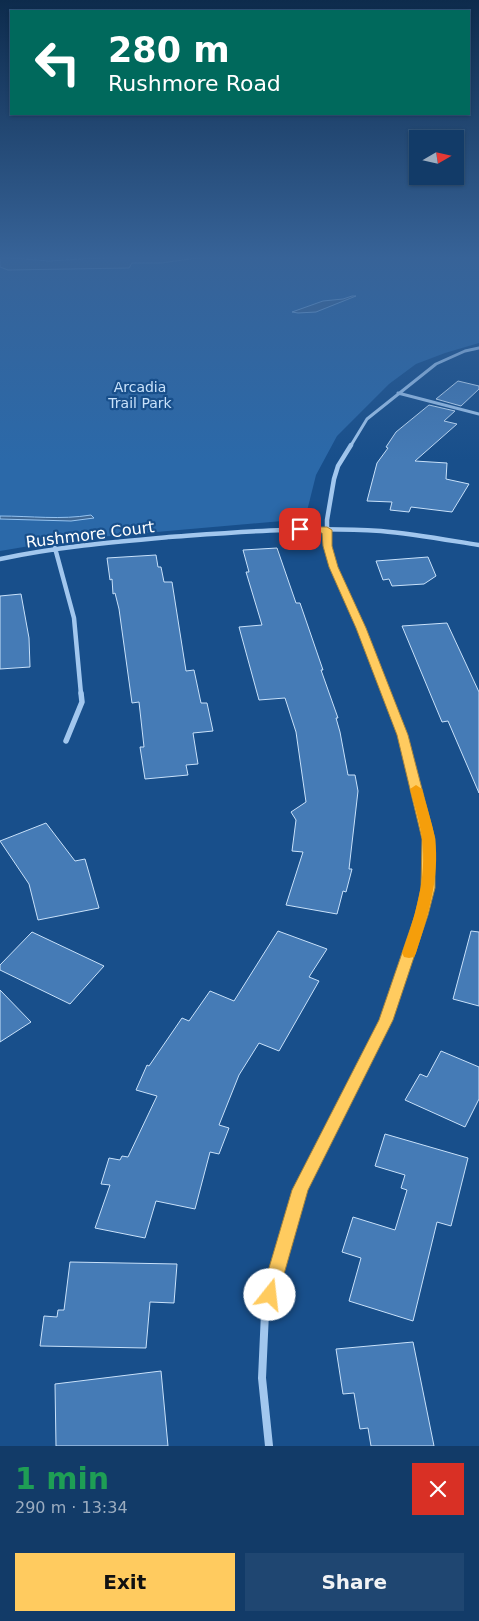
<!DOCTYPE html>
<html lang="en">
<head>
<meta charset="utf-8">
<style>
	:root { --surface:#123b68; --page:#1f4671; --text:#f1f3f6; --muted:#9cadc0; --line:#31557c; --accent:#ffcb5f }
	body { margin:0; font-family:"DejaVu Sans",sans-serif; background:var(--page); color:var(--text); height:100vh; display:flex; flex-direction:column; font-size:19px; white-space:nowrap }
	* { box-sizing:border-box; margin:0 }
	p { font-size:16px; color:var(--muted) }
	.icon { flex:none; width:28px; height:28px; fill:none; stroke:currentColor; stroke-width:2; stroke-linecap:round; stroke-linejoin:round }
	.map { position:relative; height:1446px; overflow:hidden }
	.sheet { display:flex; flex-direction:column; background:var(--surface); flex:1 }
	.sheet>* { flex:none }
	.hud { position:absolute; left:10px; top:10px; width:460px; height:105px; border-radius:0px; box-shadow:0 1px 4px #0004,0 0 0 1px var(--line); background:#00695c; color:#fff; overflow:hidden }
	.needle { width:32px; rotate:81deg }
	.fabs { position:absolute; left:409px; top:130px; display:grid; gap:10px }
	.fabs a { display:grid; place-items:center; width:55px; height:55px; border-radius:0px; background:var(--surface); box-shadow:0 1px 4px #0004,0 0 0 1px var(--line); font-size:25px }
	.pin { position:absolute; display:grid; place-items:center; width:42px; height:42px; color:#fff; margin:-21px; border-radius:10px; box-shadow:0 2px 8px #0006 }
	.me { position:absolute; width:55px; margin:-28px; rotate:16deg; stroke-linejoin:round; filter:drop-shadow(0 0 4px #0008) }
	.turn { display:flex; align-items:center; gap:18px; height:105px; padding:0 15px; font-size:22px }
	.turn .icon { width:65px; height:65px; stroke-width:2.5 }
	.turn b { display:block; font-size:35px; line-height:42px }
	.round { display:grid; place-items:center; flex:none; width:52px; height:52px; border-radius:0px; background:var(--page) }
	.head { display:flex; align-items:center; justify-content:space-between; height:85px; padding:0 15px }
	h1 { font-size:30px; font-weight:800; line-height:38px; color:#1e9e55 }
	.button { display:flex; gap:10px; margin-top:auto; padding:10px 15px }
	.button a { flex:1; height:58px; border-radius:0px; background:var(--accent); color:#111; font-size:20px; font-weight:800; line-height:58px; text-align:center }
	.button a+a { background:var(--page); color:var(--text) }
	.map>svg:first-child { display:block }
	.green { fill:#2b69a9 }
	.water { fill:#3f6793; stroke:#95c3f0 }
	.building { fill:#457bb6; stroke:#c8e1fa }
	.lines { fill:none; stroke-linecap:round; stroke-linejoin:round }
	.street-far3 { stroke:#a2c7ee; stroke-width:3 }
	.street-far2 { stroke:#a2c7ee; stroke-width:4.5 }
	.street-far1 { stroke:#a2c7ee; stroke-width:5.5 }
	.street { stroke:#a2c7ee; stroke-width:8 }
	.route { fill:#ffcb5f; stroke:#a6843e }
	.slow { fill:#f59e0b }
	.labels { text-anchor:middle; stroke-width:4.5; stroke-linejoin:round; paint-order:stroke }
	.far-park-label { font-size:14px; fill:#c8e1fa; stroke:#184f8b }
	.street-label { font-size:16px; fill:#fff; stroke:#184f8b }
</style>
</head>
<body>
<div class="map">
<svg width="479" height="1446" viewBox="0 0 479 1446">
	<rect width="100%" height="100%" fill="#184f8b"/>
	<path class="green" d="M0 257H479V343L445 353 416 364 389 384 337 436 316 475 305 519 65 540 0 551Z"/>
	<path class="water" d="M0 257 49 261 115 257H205L161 263H132L129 268 8 270 0 267Z
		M352 296H356L316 312 298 313 292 312 323 301 343 299Z
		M91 515 94 518 71 521 0 519V516C31 516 61 520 91 515Z"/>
	<path class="building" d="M458 381 479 386V389L461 406 436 399Z
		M429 405 455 411 444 421 457 424 415 461 447 463 446 479 469 484 452 512 411 507 409 512 390 510 392 502 367 501 377 463 388 448 386 447 396 432Z
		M277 548 296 603H300L323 670H321L338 718H336L340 732 348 775H355L358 791 349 869H352L346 892 343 891 337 914 286 905 303 852 292 851 296 820 291 812 306 802 296 732 285 698 259 700 239 627 262 625 246 572H249L243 550Z
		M156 555 158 567H161L164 582H172L186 671 194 670 201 703H207L213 731 193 733 198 764 186 765 188 775 145 779 140 747H144L139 702 132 703 119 609 115 593 113 594 112 579 110 580 107 558Z
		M428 557 436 576 424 584 392 586 389 579 383 580 376 561Z
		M21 594 29 638 30 667 0 669V596Z
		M447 623 479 692V793L448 721 442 722 402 626Z
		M46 823 75 861 85 859 99 908 38 920 29 884 0 841Z
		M278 931 327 949 309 977 319 981 279 1051 259 1043 239 1075 219 1125 229 1128 219 1154 210 1152 195 1209 156 1201 145 1238 95 1228 110 1185 101 1184 109 1158 120 1160 122 1156 128 1157 157 1096 136 1090 147 1065 149 1066 182 1018 189 1021 210 991 234 1001Z
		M471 931 479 932V1006L453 999Z
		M32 932 104 966 70 1004 0 970V965Z
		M0 990 31 1022 0 1042Z
		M441 1051 479 1067V1099L465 1127 405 1100 420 1074 427 1077Z
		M385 1134 468 1158 451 1226 437 1222 413 1321 349 1301 361 1258 342 1252 353 1217 395 1230 407 1190 401 1188 405 1175 375 1166Z
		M70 1262 177 1264 174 1303 150 1302 146 1348 40 1346 44 1316 57 1317 58 1310H64Z
		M413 1342 434 1446H371L368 1428 360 1429 354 1393 343 1394 336 1349Z
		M161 1371 168 1446H56L55 1384Z"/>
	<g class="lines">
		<path class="street-far3" d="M398 393 479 414
			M350 447 367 419 436 364 465 351 479 348"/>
		<path class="street-far2" d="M351 445 338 466 334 479 327 520V546L333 567 361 628 386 694
			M55 548 74 618 81 694
			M0 559C56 547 113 542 169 537 240 532 311 526 381 531 414 534 447 540 479 545"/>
		<path class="street-far1" d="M386 693 402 735 428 839V888L422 915 386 1019
			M66 741 82 702 81 693"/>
		<path class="street" d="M269 1446 262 1378 265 1313 300 1190 387 1018"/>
	</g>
	<linearGradient id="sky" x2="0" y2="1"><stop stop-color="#0d2b4c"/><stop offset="0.56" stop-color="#376398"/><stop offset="1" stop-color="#376398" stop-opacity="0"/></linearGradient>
	<rect width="479" height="460" fill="url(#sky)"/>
	<path class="route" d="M296 527H327L332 530V546L338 567 366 628 408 735 435 839V888L428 915 393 1020 308 1190 278 1295 276 1301 270 1303 263 1301 261 1295 292 1190 379 1020 415 915 421 888 422 839 397 735 356 628 329 567 323 546 322 533 300 532 295 529Z"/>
	<path class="slow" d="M416 785 422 789C426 805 432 822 435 838 440 878 428 916 416 953L414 957 409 958 404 957 402 953C415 916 427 879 422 839 420 822 414 805 410 789Z"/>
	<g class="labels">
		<g class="far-park-label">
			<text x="140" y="392">Arcadia<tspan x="140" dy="16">Trail Park</tspan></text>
		</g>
		<g class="street-label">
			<text transform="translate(90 534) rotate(-7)" y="6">Rushmore Court</text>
		</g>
	</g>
</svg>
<div class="fabs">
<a><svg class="needle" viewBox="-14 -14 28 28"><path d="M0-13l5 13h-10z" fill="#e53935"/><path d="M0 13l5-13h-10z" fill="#9cadc0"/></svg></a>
</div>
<div class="pin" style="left:300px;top:529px;background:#d93025"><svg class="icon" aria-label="arrive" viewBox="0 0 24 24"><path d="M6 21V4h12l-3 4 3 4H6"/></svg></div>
<svg class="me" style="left:270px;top:1295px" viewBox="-20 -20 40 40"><circle r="19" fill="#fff"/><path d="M0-13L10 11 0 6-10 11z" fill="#ffcb5f"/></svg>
<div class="hud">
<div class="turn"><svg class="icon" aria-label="left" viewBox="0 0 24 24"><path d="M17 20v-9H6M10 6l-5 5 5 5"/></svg><div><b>280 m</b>Rushmore Road</div></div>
</div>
</div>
<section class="sheet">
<div class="head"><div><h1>1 min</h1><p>290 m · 13:34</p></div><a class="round" style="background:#d93025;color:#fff"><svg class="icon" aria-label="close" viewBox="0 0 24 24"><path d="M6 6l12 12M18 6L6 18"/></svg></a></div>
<div class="button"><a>Exit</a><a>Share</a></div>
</section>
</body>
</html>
